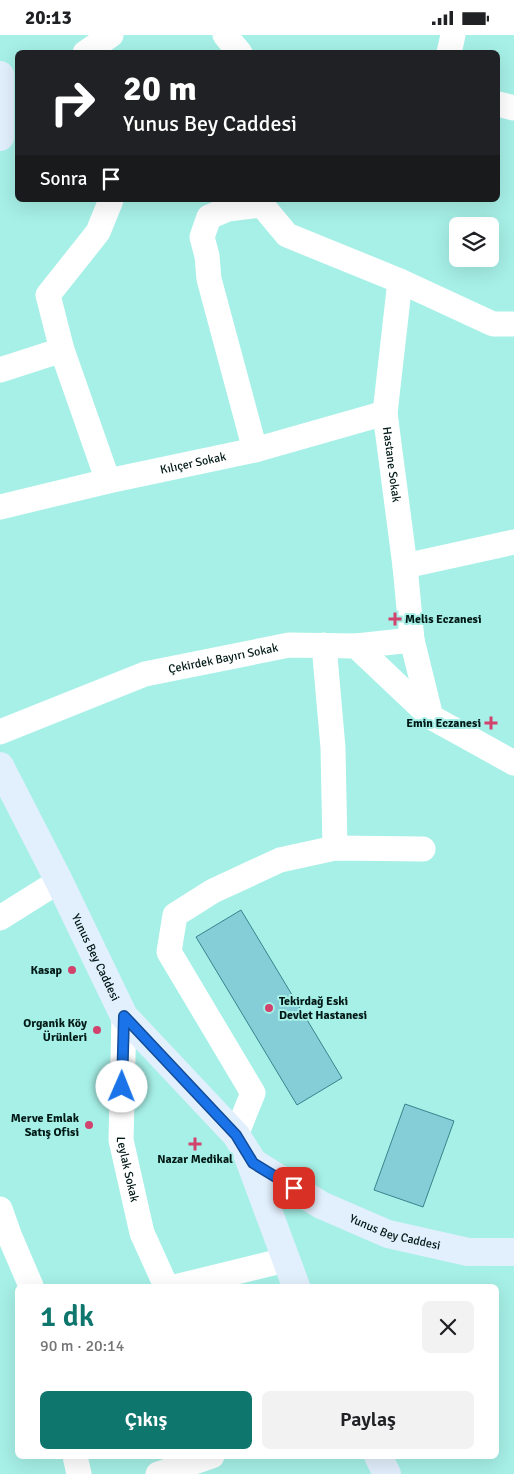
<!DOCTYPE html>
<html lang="tr">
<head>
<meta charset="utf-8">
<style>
	:root { --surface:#fff; --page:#f2f2f2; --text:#202124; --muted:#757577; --accent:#0f766e }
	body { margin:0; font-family:Signika,sans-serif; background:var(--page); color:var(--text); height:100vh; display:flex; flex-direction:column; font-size:19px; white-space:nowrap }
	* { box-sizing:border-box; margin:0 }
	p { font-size:16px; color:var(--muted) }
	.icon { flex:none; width:28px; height:28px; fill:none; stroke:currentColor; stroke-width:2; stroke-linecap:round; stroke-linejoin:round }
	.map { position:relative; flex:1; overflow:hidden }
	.details { position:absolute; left:15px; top:1249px; width:484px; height:175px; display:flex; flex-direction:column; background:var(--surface); border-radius:8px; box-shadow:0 5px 20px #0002 }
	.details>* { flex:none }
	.guide { position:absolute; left:15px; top:15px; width:485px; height:152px; border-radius:8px; box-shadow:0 5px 20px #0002; background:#202124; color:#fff; overflow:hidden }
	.fabs { position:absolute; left:449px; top:182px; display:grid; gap:10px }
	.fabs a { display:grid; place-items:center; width:50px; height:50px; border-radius:8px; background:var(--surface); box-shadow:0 5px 20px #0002; font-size:25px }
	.pin { position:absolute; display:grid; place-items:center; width:42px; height:42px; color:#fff; margin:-21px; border-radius:10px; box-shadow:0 2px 8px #0006 }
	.me { position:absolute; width:55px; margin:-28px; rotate:1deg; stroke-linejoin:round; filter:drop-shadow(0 0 4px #0008) }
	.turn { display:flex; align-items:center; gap:18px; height:105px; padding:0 25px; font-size:22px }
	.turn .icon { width:65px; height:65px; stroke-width:2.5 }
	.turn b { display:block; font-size:35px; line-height:42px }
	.then { display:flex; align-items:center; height:48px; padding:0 25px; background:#0003; gap:10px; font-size:19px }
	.round { display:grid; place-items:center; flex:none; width:52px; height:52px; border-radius:8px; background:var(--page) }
	.summary { display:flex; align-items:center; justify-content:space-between; height:85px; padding:0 25px }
	h1 { font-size:30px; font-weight:600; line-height:38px; color:var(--accent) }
	.button { display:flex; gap:10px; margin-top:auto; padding:10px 25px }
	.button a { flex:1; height:58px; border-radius:8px; background:var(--accent); color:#fff; font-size:20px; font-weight:600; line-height:58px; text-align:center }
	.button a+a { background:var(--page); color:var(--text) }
	.status { display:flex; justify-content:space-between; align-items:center; height:35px; padding:0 25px; background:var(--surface); direction:ltr }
	.status svg { height:14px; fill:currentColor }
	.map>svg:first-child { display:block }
	.building { fill:#85ced8; stroke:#39838c }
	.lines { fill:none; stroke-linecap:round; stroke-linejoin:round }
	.street { stroke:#fff; stroke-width:25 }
	.secondary { stroke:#e2effc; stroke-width:28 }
	.route-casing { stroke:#114b97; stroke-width:12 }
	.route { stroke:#1a73e8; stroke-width:9 }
	.poi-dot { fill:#d1436d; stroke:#a6f0e7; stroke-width:2 }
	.labels { text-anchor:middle; stroke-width:4; stroke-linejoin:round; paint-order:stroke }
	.street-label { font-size:12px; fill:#001916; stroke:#a6f0e7 }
	.poi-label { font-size:12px; font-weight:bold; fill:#001916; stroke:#a6f0e7; text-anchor:end }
</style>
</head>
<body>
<div class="status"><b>20:13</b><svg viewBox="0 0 49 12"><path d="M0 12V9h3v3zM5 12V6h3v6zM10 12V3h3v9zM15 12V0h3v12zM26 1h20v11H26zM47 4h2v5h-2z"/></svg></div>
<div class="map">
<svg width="514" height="1439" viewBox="0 0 514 1439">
	<rect width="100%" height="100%" fill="#a6f0e7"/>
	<path class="building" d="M241 875 342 1043 297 1070 196 902Z
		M405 1069 454 1086 423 1172 374 1155Z"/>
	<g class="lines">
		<g class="street">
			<path d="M225 0 240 18"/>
			<path d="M85 18 111 0"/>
			<path d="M449 18 453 0"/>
			<path d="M498 69 514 73"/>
			<path id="s1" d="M261 165 262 170 287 200 400 246 385 378 405 531 412 605 431 682 514 728"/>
			<path d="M400 246 493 289H514"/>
			<path d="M0 335 62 315"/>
			<path d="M255 415 209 244 207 221 202 202 209 182 228 174 262 170"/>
			<path d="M108 446 62 315 48 260 98 197 111 165"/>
			<path id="s2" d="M0 472 108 446 255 415 385 378"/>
			<path d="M405 531 514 507"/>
			<path d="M324 610 333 713 335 813"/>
			<path d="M356 611 412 605"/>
			<path id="s3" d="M0 697 145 639 289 610 356 611 431 682"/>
			<path d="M0 883 59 846"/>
			<path id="s4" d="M124 981 121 1105 142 1198 166 1251"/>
			<path d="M236 1100 253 1058 169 917 175 880 213 856 280 825 335 813 423 814"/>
			<path d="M0 1174 10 1202 31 1251"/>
			<path d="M179 1251 285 1225"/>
			<path d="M75 1421 79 1439"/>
			<path d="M158 1439 212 1421"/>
		</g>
		<g class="secondary">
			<path d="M0 40V102"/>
			<path id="s5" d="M0 731 59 846 124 981 236 1100 253 1127 321 1170 388 1199 468 1217H514"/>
			<path d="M247 1119 296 1251"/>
			<path d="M378 1421 387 1439"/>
		</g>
	</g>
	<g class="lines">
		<g class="route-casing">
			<path id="route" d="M122 1052 124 981 236 1100 253 1128 294 1153"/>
		</g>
		<use href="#route" class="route"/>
	</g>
	<g class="poi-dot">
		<path d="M392.5 576.5h5v5h5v5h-5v5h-5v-5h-5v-5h5z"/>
		<path d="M488.5 680.5h5v5h5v5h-5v5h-5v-5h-5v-5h5z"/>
		<circle cx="72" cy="935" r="5"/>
		<circle cx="269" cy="973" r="5"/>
		<circle cx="97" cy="995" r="5"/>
		<circle cx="89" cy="1090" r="5"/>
		<path d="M192.5 1101.5h5v5h5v5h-5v5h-5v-5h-5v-5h5z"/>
	</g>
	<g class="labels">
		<g class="street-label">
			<text dy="4" stroke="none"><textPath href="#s2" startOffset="198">Kılıçer Sokak</textPath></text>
			<text dy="4" stroke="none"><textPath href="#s1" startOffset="351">Hastane Sokak</textPath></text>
			<text dy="4" stroke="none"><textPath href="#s3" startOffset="236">Çekirdek Bayırı Sokak</textPath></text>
			<text dy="4" stroke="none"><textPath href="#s5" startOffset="214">Yunus Bey Caddesi</textPath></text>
			<text dy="4" stroke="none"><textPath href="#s4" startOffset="154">Leylak Sokak</textPath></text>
			<text dy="4" stroke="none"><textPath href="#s5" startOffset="634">Yunus Bey Caddesi</textPath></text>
		</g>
		<g class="poi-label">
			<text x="405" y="588" text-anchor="start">Melis Eczanesi</text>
			<text x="481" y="692">Emin Eczanesi</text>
			<text x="62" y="939">Kasap</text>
			<text x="279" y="970" text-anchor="start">Tekirdağ Eski<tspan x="279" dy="14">Devlet Hastanesi</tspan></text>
			<text x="87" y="992">Organik Köy<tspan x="87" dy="14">Ürünleri</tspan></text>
			<text x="79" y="1087">Merve Emlak<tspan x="79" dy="14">Satış Ofisi</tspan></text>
			<text x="195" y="1128" text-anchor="middle">Nazar Medikal</text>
		</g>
	</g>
</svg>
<div class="fabs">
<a><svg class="icon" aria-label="layers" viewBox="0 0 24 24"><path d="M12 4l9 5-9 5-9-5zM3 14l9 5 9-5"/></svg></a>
</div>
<div class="pin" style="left:294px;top:1153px;background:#d93025"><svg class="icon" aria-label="arrive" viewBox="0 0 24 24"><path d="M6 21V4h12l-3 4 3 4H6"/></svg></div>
<svg class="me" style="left:122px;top:1052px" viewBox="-20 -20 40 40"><circle r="19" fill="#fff"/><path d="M0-13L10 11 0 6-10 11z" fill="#1a73e8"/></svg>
<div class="guide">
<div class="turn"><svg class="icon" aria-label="right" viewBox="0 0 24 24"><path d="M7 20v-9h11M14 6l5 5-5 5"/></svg><div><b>20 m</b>Yunus Bey Caddesi</div></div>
<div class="then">Sonra<svg class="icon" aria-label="arrive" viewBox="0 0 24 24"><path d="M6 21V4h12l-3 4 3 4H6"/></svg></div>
</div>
<section class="details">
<div class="summary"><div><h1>1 dk</h1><p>90 m · 20:14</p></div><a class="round"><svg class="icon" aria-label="close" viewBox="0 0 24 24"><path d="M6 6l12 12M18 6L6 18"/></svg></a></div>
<div class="button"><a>Çıkış</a><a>Paylaş</a></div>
</section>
</div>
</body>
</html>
